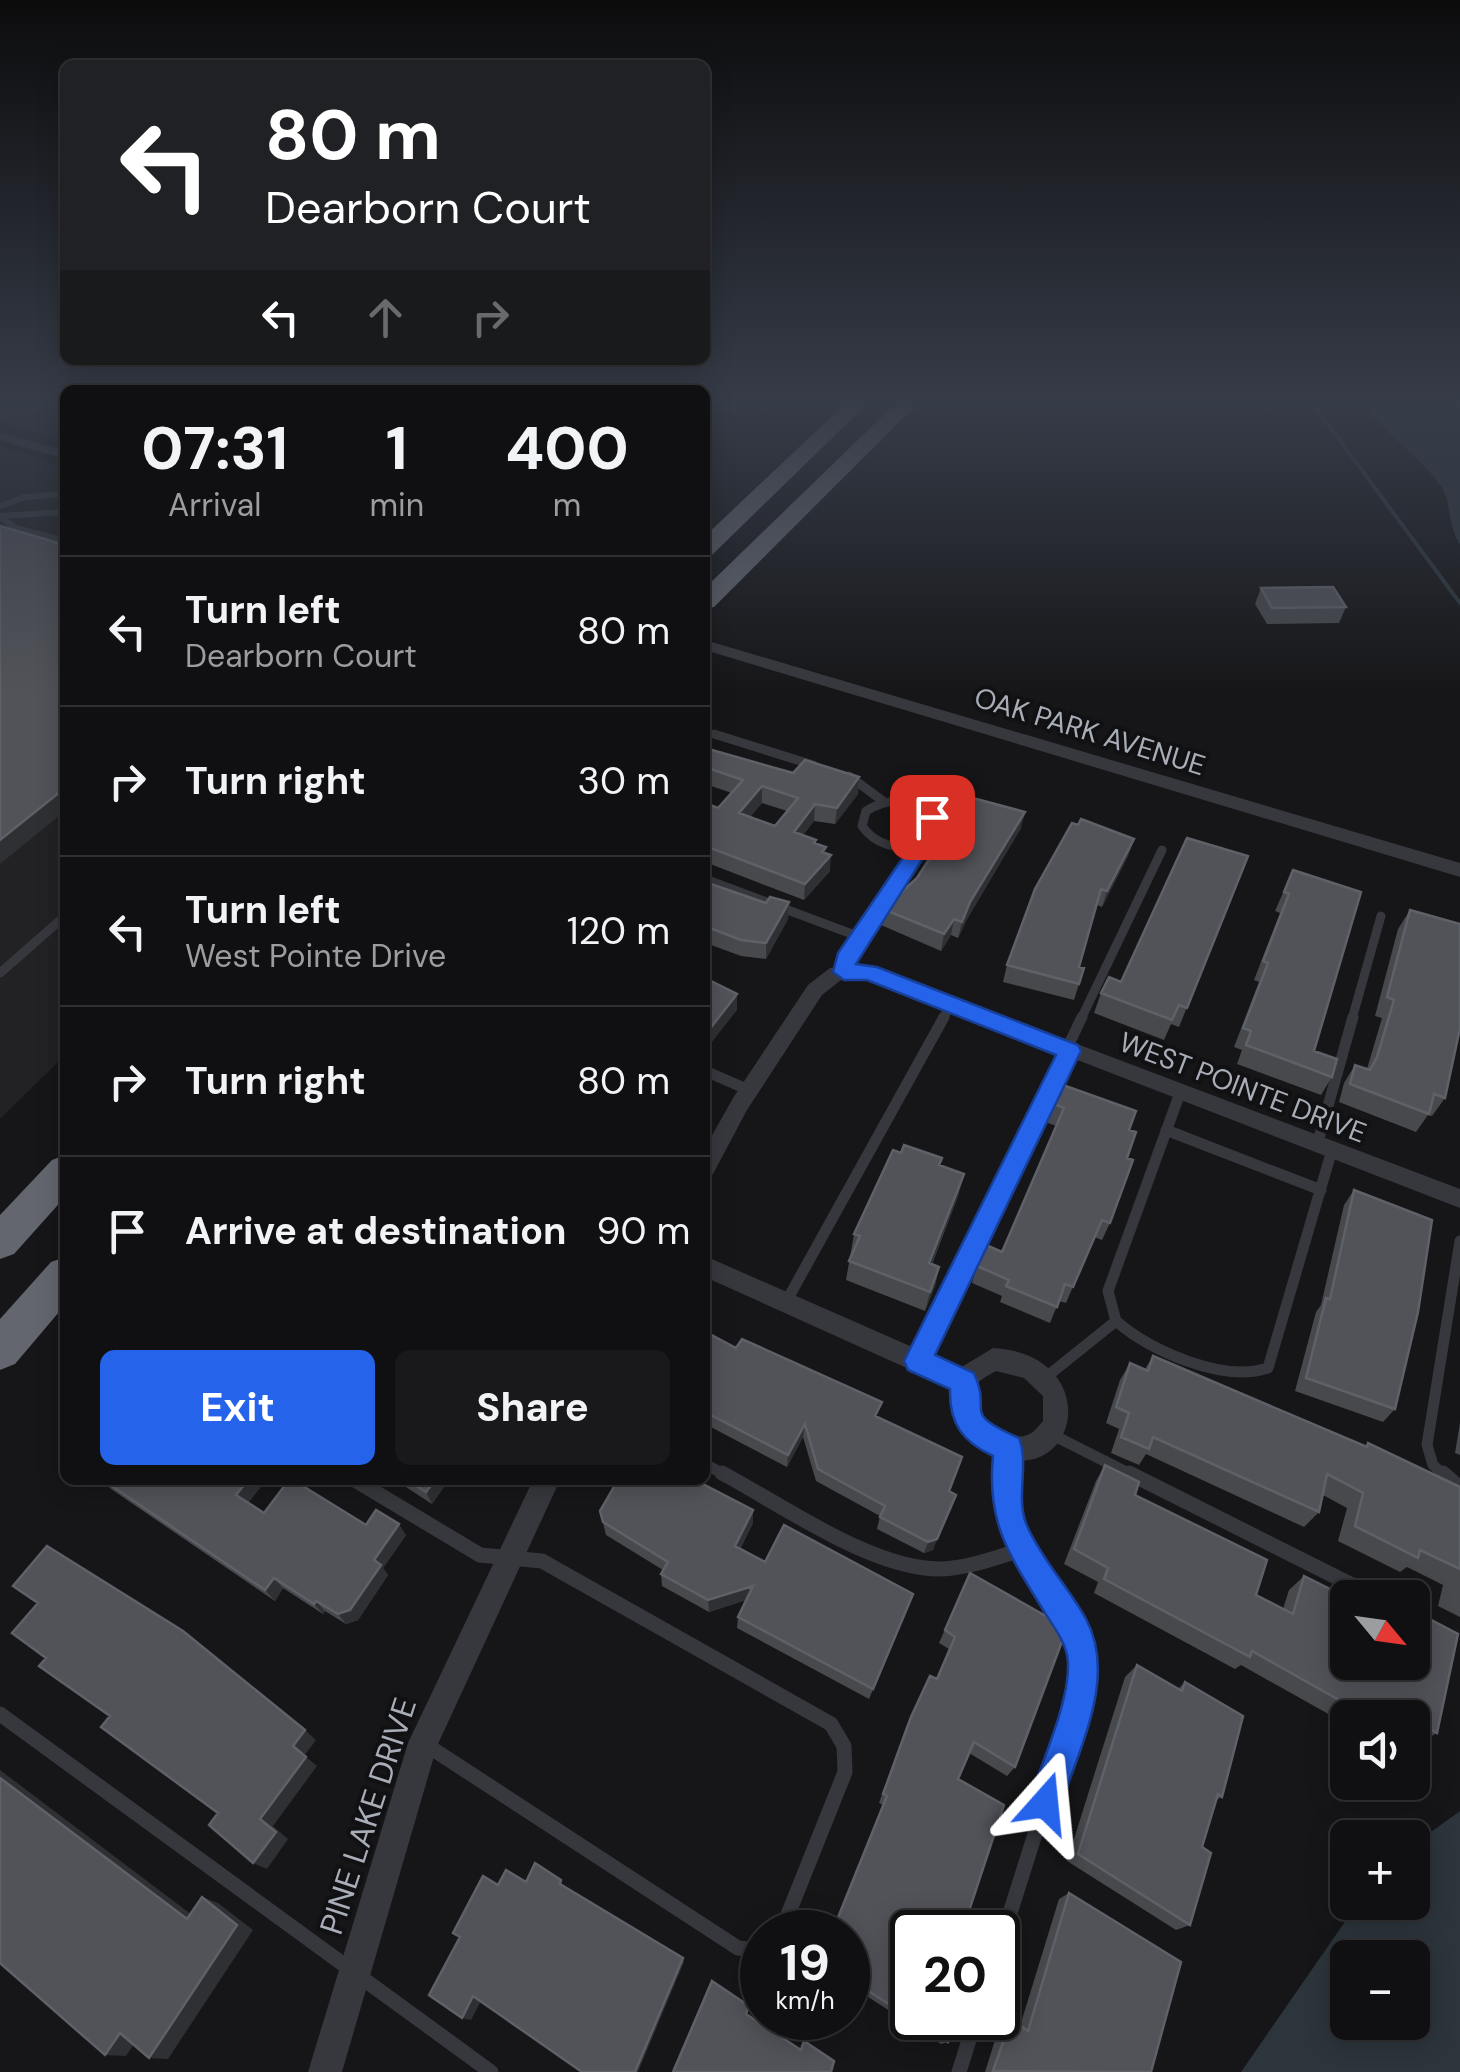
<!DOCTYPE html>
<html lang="en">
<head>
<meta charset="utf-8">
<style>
	:root { --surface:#101012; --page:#19191b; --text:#f1f3f6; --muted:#9c9d9f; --line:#303032; --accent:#2563eb }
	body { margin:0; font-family:"DM Sans",sans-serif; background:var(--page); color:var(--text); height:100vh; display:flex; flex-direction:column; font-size:38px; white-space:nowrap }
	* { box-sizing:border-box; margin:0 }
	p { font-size:32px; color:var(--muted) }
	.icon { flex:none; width:55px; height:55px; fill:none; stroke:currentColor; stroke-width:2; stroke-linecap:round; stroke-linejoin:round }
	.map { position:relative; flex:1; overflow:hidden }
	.sheet { position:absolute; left:60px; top:385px; width:650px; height:1100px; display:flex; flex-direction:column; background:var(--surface); border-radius:15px; box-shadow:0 5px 25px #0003,0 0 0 2px var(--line) }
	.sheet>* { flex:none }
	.hud { position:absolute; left:60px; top:60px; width:650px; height:305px; border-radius:15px; box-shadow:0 5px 25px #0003,0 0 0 2px var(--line); background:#202124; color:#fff; overflow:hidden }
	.needle { width:65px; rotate:119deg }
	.buttons { position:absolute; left:1330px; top:1580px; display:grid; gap:20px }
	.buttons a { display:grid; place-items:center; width:100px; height:100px; border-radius:15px; background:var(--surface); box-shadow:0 5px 25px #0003,0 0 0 2px var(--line); font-size:50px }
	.speed { position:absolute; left:740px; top:1910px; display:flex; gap:20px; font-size:50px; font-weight:700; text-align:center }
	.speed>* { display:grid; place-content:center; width:130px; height:130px; border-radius:50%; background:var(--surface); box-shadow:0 5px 25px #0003,0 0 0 2px var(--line); line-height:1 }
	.speed small { font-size:25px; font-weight:400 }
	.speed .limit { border:5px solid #111; border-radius:15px; background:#fff; color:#111 }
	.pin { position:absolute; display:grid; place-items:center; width:85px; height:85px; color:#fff; margin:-42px; border-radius:20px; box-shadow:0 5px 15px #0006 }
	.me { position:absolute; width:110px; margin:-55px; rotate:18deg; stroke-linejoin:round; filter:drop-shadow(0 0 8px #0008) }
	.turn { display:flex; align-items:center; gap:35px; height:210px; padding:0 40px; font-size:45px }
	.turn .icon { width:130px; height:130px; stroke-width:2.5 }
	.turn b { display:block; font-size:70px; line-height:85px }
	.lanes { display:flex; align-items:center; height:95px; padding:0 40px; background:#0003; justify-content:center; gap:50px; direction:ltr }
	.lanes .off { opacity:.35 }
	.eta { display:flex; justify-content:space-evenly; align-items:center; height:170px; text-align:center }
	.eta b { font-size:60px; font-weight:700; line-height:70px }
	.primary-button { display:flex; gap:20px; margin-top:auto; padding:20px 40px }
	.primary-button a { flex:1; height:115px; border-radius:15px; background:var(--accent); color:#fff; font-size:40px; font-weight:700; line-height:115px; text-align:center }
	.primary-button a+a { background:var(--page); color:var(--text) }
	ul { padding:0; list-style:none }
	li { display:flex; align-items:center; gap:30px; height:150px; padding:0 40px; border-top:2px solid var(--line) }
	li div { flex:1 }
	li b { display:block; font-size:38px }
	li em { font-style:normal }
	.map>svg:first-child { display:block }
	.built { fill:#222225 }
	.water { fill:#2c353c; fill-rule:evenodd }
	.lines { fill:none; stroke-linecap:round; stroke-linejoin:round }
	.stream { stroke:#2c353c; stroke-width:4 }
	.service-far3 { stroke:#37383d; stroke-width:6 }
	.service-far2 { stroke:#37383d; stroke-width:9 }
	.service-far1 { stroke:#37383d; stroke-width:11 }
	.service { stroke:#37383d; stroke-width:15 }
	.minor { fill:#37383d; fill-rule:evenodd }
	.tertiary { fill:#37383d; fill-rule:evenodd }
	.motorway { fill:#63666e; fill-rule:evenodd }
	.wall { fill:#47494d; fill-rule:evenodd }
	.shaded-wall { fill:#2f3033 }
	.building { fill:#525359; stroke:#5f6168; stroke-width:2.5; fill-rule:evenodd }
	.route { fill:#2563eb; stroke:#184099; stroke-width:2.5 }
	.labels { text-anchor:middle; stroke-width:8; stroke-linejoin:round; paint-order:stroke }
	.street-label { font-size:28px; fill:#a8adb8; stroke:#111113 }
	.near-street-label { font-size:32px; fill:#a8adb8; stroke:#111113 }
</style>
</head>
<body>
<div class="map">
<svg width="1460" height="2072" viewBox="0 0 1460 2072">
	<rect width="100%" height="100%" fill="#161618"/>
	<path class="built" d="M0 404H65V441L0 422Z
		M0 446 65 467V1055L0 1119Z"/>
	<path class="water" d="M1371 404H1460V544C1447 526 1452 503 1441 486 1422 459 1391 438 1370 412Z
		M1460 1811V2072H1241L1358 1903 1412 1902 1413 1845ZM1348 1958H1412V2022H1348Z"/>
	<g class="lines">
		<path class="stream" d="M1313 404 1460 603"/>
		<path class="service-far3" d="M52 404 65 408
			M0 506 25 497 65 494
			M0 516 65 512
			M0 517 16 528 65 541"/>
		<path class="service-far2" d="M714 734 813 765
			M849 776 883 801
			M919 848C896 848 876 846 862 826L866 811C891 796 920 797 934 825
			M705 879 860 937
			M844 972 845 959 950 802
			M0 973 65 916
			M943 1019 950 1006
			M1081 1019 1162 850
			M1352 1019 1381 916"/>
		<path class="service-far1" d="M705 1071 749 1090
			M1180 1093 1108 1291 1116 1321C1151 1351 1223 1383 1268 1368L1332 1150
			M1166 1130 1321 1190
			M1317 1145 1353 1017
			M786 1302 944 1017
			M918 1361 1082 1017
			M1045 1378 1116 1321
			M1049 1433 1134 1476
			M705 1464 727 1476
			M1006 1476 1008 1449
			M1445 1476 1433 1465 1427 1445 1460 1241"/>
		<path class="service" d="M722 1473C782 1505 873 1570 941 1569 970 1568 997 1557 1024 1549
			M1129 1473 1378 1598
			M1443 1473 1460 1488
			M355 1480 480 1555 542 1561 831 1724 844 1746 845 1772 781 1932
			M0 1714 491 2072
			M425 1744 738 1948 762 1951
			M998 1951 1080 1692C1083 1597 1001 1567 1006 1473
			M959 2072 976 2018"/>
		<path class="minor" d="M869 965 1460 1189V1208L868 979 841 980 822 995 747 1110 713 1174 705 1177V1148L733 1098 808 985 830 968Z
			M705 1256 960 1368 993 1348C1103 1354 1081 1484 1000 1457 988 1454 975 1446 967 1437 956 1424 947 1405 951 1388L705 1277ZM996 1371 1024 1378 1043 1396V1421C1037 1428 1033 1434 1024 1436 1003 1441 971 1416 973 1393 974 1381 988 1376 996 1371Z
			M533 1480H560L437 1746 342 2072H308L408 1743Z"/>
		<path class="tertiary" d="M0 432 65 451V459L0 440Z
			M705 640 1460 863V877L705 650Z"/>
		<path class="motorway" d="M845 404H867L713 554 705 556V536Z
			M895 404H917L714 607 705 609V588Z
			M65 1155V1197L14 1254 0 1259V1215L52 1160Z
			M65 1257V1305L15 1364 0 1370V1319L51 1262Z"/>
	</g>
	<path class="wall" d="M1261 588 1346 607 1339 623 1267 624 1255 604Z
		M705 748 793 773 859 777 858 794 835 824 814 821 803 835 816 840V844L826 847 825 853 830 871 804 900 705 862V803L718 808 732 793 705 784ZM762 803 787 811 775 826 750 817Z
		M1021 828 967 919 958 938 951 935 941 951 881 925 883 909Z
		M1134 839 1128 856 1102 907 1097 905 1079 967 1084 968 1074 1000 1003 982 1007 965Z
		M1248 856 1179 1027 1171 1024 1164 1040 1094 1013 1101 993 1121 982Z
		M1293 870 1314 1051 1332 1077 1321 1095 1237 1064 1242 1050 1234 1047 1259 982 1254 980 1280 913 1275 911Z
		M705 882 766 903 789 902 788 919 766 959 741 956 711 945 706 950 705 949Z
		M1410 910 1445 1098 1432 1116 1428 1115 1416 1132 1339 1102 1344 1083 1355 1065 1367 1069 1382 1018 1375 1016 1398 929Z
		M1052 1103 1129 1130 1127 1158 1110 1223 1102 1240 1094 1237 1066 1303 1059 1301 1050 1323 1000 1302 1002 1296 972 1283 977 1266 1002 1252 1057 1126 1045 1122Z
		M940 1166 959 1194 932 1264 939 1267 935 1286 925 1311 846 1280 854 1234Z
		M1354 1190 1395 1409 1383 1422 1295 1391 1316 1312 1321 1305 1344 1205Z
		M705 1337 736 1348 878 1417 949 1491 933 1550 924 1553 877 1529 880 1516 816 1481 803 1437 787 1467 705 1424Z
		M1153 1356 1365 1446 1368 1443 1460 1487V1617L1438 1606 1443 1585 1407 1567 1400 1572 1338 1541 1347 1508 1323 1495 1319 1512 1304 1527 1146 1454 1139 1465 1111 1453 1119 1429 1106 1423 1120 1380 1130 1363 1145 1369Z
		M1460 1423V1455L1455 1453Z
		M1105 1465 1135 1495 1256 1595 1283 1609 1289 1590 1304 1576 1412 1662V1614L1416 1612 1437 1733 1417 1744 1412 1741V1718H1348V1725L1241 1665 1235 1669 1094 1593 1098 1582 1064 1564 1096 1481Z
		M102 1480H266L248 1503 264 1513 366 1525 406 1535 383 1568 388 1575 358 1620 346 1624 325 1611 323 1614 283 1588 275 1601 111 1489Z
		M395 1480H449L432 1504Z
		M753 1510V1523L740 1549 765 1562 913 1594 869 1699 737 1628 738 1617 746 1600 709 1612 662 1586 661 1574 663 1570 606 1535 600 1511Z
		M970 1573 1015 1767 1007 1776 969 1753 958 1779 912 1932 948 2042 941 2044 848 1984V1932L834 1925 883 1805 879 1803 906 1727 930 1676 936 1679 949 1649 939 1643Z
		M1137 1665 1178 1689 1185 1682 1222 1797 1216 1800 1202 1847 1190 1925 1176 1930 1067 1861 1125 1677Z
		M1069 1893 1151 2072H985L1001 2021 1011 2019 1020 2026 1059 1899Z"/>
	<path class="shaded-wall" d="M859 777 858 794 835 824 837 808Z
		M762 786V803L739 829V813Z
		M65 788V811L0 864V840Z
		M815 804 814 821 793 848 794 832Z
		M1025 812 1021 828 967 919 958 938 962 922 970 902Z
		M1134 839 1128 856 1102 907 1107 891Z
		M826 847 824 862 831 855 830 871 804 900 805 884Z
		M789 902 788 919 766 959V943Z
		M954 919 951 935 941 951 944 934Z
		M710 928 711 945 706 950V934Z
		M737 994V1010L705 1051V1035Z
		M964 1174 959 1194 924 1282 929 1263Z
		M939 1267 935 1286 925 1311 930 1292Z
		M805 1424 803 1437 787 1467 788 1455Z
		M248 1480H266L245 1507 236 1495Z
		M435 1480H449L432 1504 426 1492Z
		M951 1506 933 1550 924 1553 928 1542Z
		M753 1510V1523L734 1559 735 1546Z
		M399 1524 406 1535 383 1568 388 1575 358 1620 346 1624 338 1614Z
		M274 1578 283 1588 275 1601 265 1590Z
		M753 1586V1598L709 1612 708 1600Z
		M316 1601 325 1611 323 1614 314 1604Z
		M305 1730 316 1740 304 1756 293 1746Z
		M306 1757 317 1766 273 1826 288 1839 267 1869 253 1863 260 1819Z
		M0 1770 204 1924 187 1919 0 1778Z
		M202 1897 218 1903 253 1930 168 2059 149 2058Z
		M683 1958 684 1962 638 2072H635Z
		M473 1996 482 1999 471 2020 462 2018Z
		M120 2033 140 2035 126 2056 105 2055Z"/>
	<path class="building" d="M0 526 65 545V788L0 840Z
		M1333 587 1346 607 1272 608 1261 588Z
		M705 748 793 773 805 760 859 777 837 808 815 804 794 832 816 840 814 843 826 847 822 852 831 855 805 884 705 846V803L718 808 743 780 705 767ZM762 786 798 798 775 826 739 813Z
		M969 797 1025 812 970 902 962 922 954 919 944 934 883 909 917 878Z
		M1081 819 1134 839 1107 891 1101 889 1079 967 1084 968 1079 984 1007 965 1035 889 1072 823 1078 825Z
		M1187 838 1248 856 1187 1008 1179 1005 1172 1020 1101 993 1109 977 1121 982Z
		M1293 870 1361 892 1314 1051 1337 1059 1332 1077 1246 1045 1251 1031 1243 1028 1268 963 1263 961 1289 894 1284 892Z
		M705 882 766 903 770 897 789 902 766 943 741 940 710 928 705 933Z
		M1410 910 1460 924V1028L1445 1098 1434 1094 1429 1114 1350 1084 1355 1065 1370 1070 1377 1057 1394 1000 1387 997Z
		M705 978 737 994 705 1035Z
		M1060 1084 1136 1111 1129 1130 1136 1132 1127 1158 1133 1160 1110 1223 1102 1220 1073 1287 1065 1284 1057 1307 1006 1286 1009 1280 977 1266 986 1245 1002 1252 1064 1108 1052 1103Z
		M904 1145 942 1158 939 1165 964 1174 929 1263 939 1267 930 1292 849 1261 860 1236 854 1234 893 1150 901 1153Z
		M1354 1190 1432 1220 1418 1312 1395 1409 1306 1378 1326 1298 1330 1299Z
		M708 1333 736 1348 742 1339 882 1402 875 1416 962 1457 949 1491 956 1495 937 1539 928 1542 880 1517 885 1506 818 1469 805 1424 788 1455 705 1412V1337Z
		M1153 1356 1367 1447 1368 1443 1460 1487V1569L1420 1550 1418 1558 1355 1526 1363 1493 1327 1474 1319 1512 1153 1437 1149 1449 1121 1437 1129 1413 1116 1407 1130 1363 1148 1371Z
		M1105 1465 1139 1482 1135 1495 1267 1560 1256 1595 1293 1614 1304 1576 1348 1598V1662H1412V1626L1416 1612 1458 1634 1437 1733 1412 1719V1718L1404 1715V1718H1371L1252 1651 1250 1657 1104 1579 1108 1568 1074 1549Z
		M103 1480H248L236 1495 264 1513 289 1480H293L366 1525 376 1510 399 1524 374 1560 381 1565 350 1610 338 1614 316 1601 314 1604 274 1578 265 1590Z
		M407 1480H435L426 1492Z
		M618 1480H695L753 1510 735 1546 765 1562 784 1525 913 1594 873 1689 738 1617 753 1586 708 1600 661 1574 668 1562 603 1522 600 1511Z
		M47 1546 183 1631 305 1730 293 1746 306 1757 260 1819 276 1832 253 1863 209 1825 218 1813 101 1727 110 1716 39 1666 46 1658 12 1633 38 1603 13 1586Z
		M970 1573 1067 1628 1015 1767 974 1742 958 1779 1004 1805 962 1932H912V2018H956L948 2042 848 1978V1938L851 1928 837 1920 887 1796 883 1794 911 1717 930 1676 937 1679 955 1637 945 1630Z
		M1137 1665 1182 1691 1185 1682 1243 1716 1222 1797 1218 1794 1202 1847 1211 1853 1190 1925 1078 1854Z
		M0 1778 187 1919 202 1897 237 1925 149 2058 120 2033 105 2055 0 1963Z
		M535 1863 561 1880 560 1884 683 1958 635 2072H582L473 1996 462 2018 429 1995 460 1937 453 1933 483 1876 498 1885 506 1870 526 1882Z
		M1069 1893 1181 1962 1151 2072 993 2071 1011 2019 1028 2031Z
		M712 1981 749 2006 746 2014 801 2050 804 2041 834 2061 831 2072H673Z"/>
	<linearGradient id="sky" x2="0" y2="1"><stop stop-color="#0c0c0d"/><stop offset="0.58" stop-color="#363c48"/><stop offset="1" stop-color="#363c48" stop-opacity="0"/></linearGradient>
	<rect width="1460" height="694" fill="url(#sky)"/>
	<path class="route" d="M932 811 939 813 944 825 856 964 877 967 1078 1045 1081 1051 935 1355 974 1373C993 1415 959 1411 1019 1438 1030 1466 1014 1499 1028 1528 1043 1561 1069 1588 1086 1619 1117 1677 1080 1745 1062 1803L1057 1815 1045 1820 1033 1815 1028 1803C1041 1764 1070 1702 1068 1662 1067 1644 1054 1627 1045 1613 1011 1557 986 1525 993 1456 963 1442 949 1424 950 1389L908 1370 904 1361 1056 1055 867 980H844L833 972 838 953 925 825V813Z"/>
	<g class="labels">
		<g class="street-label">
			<text transform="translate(1090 731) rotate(17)" y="10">OAK PARK AVENUE</text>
			<text transform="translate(1243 1087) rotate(21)" y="10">WEST POINTE DRIVE</text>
		</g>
		<g class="near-street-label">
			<text transform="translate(368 1816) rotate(-72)" y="11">PINE LAKE DRIVE</text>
		</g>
	</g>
</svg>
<div class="buttons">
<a><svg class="needle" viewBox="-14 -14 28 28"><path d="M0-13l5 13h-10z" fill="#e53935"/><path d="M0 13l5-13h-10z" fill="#9c9d9f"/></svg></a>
<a><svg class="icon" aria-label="sound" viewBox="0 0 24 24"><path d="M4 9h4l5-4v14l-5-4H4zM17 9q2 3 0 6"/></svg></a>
<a>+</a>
<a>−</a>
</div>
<div class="speed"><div>19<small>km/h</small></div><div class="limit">20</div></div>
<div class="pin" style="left:932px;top:817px;background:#d93025"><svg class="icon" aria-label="arrive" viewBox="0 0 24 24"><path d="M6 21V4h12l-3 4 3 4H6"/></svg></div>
<svg class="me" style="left:1045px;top:1803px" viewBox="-20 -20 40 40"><path d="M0-17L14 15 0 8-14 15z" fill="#2563eb" stroke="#fff" stroke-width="4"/></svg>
<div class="hud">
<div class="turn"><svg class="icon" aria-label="left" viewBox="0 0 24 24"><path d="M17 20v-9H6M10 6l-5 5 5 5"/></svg><div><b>80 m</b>Dearborn Court</div></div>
<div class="lanes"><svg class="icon" aria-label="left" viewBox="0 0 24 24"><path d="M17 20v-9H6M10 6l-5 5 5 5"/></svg><svg class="icon off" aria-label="ahead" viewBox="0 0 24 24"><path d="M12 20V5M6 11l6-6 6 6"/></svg><svg class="icon off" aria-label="right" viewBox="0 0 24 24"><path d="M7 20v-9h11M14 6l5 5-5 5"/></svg></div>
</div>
<section class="sheet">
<div class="eta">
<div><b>07:31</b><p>Arrival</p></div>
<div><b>1</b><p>min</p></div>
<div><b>400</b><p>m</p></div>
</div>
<ul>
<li><svg class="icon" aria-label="left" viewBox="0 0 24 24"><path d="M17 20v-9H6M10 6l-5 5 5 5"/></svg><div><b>Turn left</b><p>Dearborn Court</p></div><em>80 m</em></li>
<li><svg class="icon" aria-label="right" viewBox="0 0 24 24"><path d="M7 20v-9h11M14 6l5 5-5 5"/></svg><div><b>Turn right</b></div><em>30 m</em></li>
<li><svg class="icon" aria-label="left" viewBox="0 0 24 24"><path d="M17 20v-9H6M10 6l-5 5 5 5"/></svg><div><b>Turn left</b><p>West Pointe Drive</p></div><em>120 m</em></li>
<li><svg class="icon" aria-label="right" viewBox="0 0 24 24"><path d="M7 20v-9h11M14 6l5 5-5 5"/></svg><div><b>Turn right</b></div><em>80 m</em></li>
<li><svg class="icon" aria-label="arrive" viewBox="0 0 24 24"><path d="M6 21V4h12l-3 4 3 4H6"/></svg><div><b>Arrive at destination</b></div><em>90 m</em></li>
</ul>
<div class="primary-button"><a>Exit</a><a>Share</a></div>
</section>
</div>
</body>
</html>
